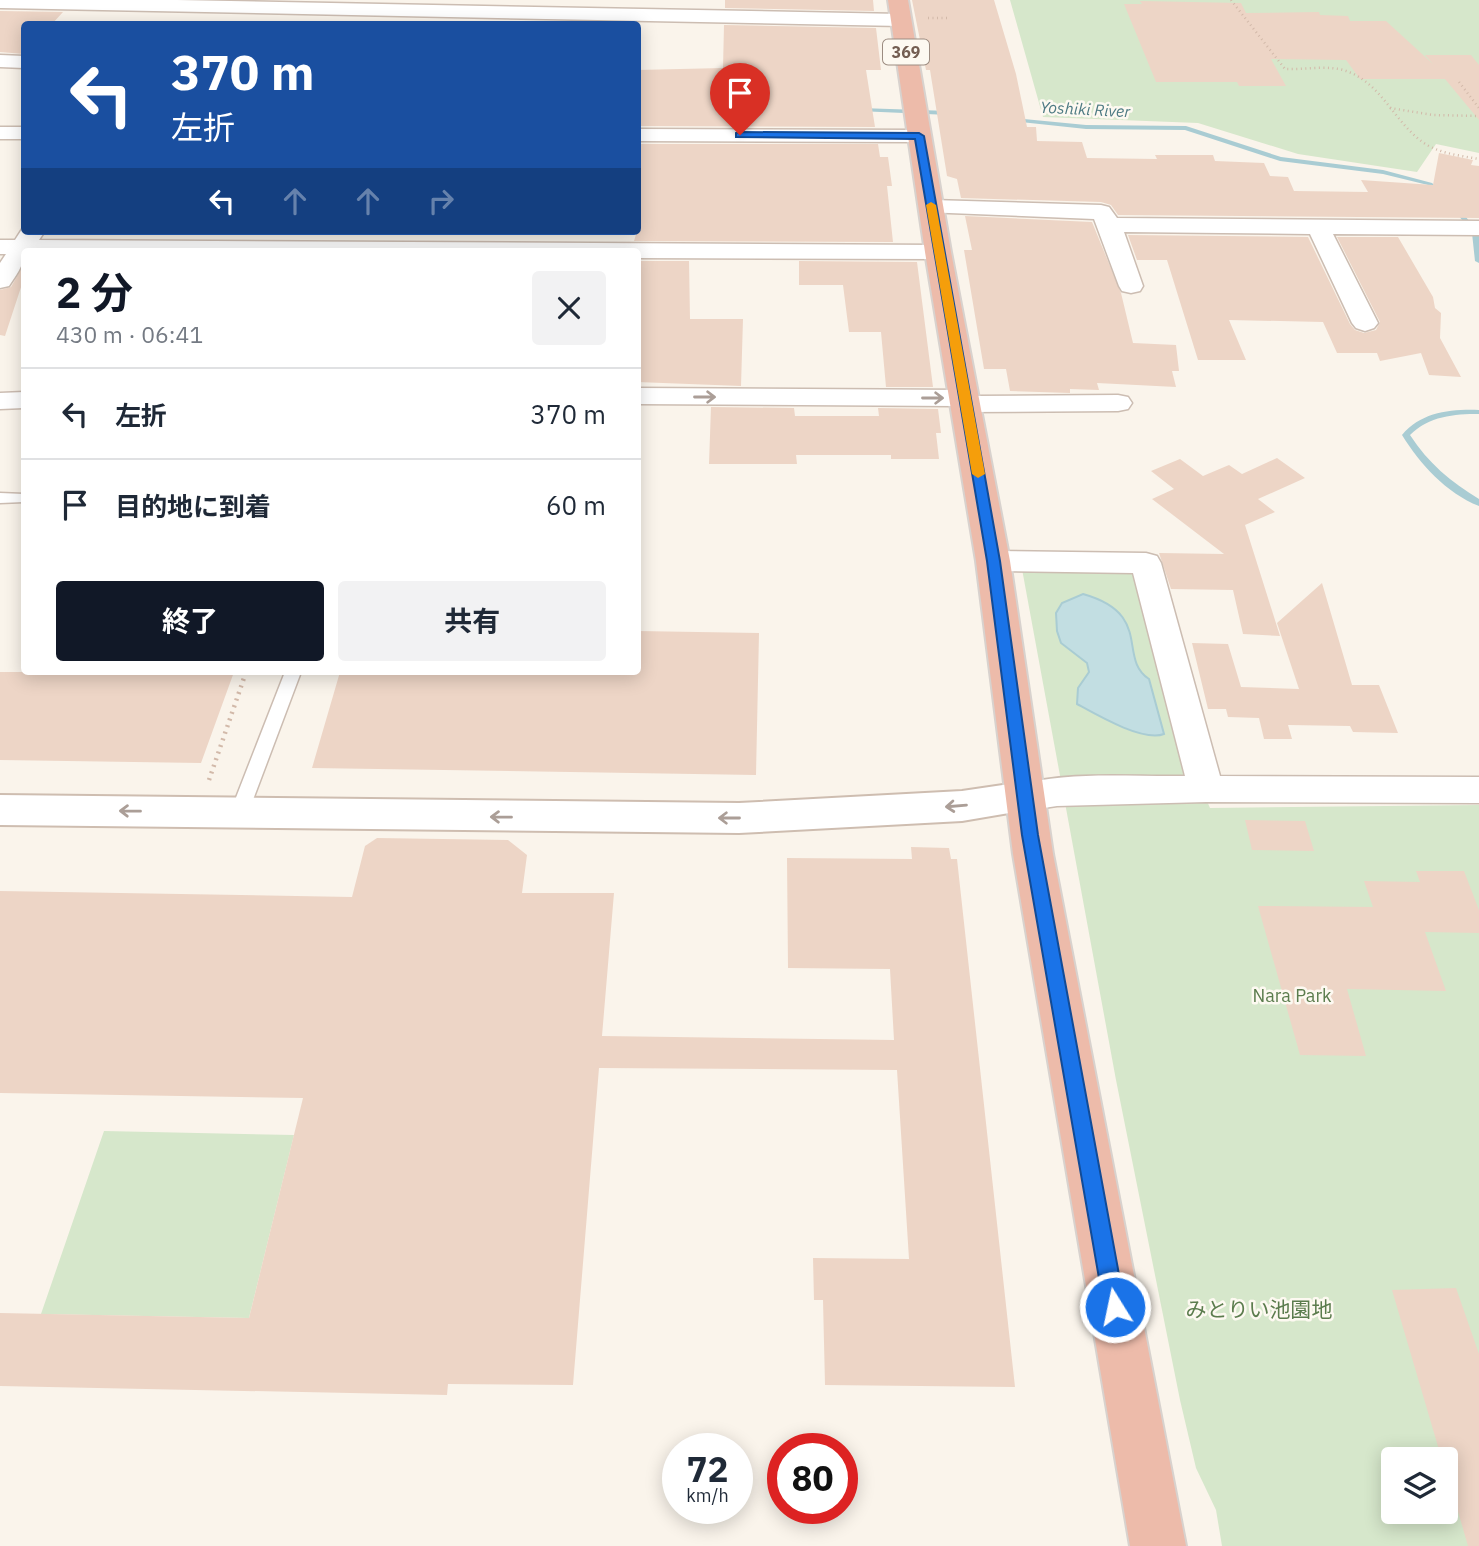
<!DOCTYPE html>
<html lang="ja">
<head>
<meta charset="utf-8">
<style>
	:root { --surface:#fff; --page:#f2f2f3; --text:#1f2937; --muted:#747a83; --line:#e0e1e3; --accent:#111827 }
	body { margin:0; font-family:"IBM Plex Sans","Noto Sans JP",sans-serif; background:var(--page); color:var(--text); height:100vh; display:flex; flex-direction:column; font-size:26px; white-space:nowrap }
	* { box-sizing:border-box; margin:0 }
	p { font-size:23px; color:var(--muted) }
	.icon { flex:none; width:38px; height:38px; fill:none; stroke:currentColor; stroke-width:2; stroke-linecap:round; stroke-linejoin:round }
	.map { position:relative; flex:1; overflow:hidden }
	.drawer { position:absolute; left:21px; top:248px; width:620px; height:427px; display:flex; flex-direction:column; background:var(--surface); border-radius:7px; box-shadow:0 4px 18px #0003 }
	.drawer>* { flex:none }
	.guide { position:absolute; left:21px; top:21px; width:620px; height:214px; border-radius:7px; box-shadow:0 4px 18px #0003; background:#1a4fa0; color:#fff; overflow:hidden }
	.fabs { position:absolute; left:1381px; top:1447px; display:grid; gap:14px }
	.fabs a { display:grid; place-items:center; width:77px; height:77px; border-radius:7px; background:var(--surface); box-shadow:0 4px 18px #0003; font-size:35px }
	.speed { position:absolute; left:662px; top:1433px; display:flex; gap:14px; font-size:35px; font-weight:700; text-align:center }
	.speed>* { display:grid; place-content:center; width:91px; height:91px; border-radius:50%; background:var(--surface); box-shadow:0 4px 18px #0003; line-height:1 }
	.speed small { font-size:18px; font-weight:400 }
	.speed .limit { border:10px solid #d22; background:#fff; color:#111 }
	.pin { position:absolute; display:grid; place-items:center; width:60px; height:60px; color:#fff; margin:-72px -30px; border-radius:50% 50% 50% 0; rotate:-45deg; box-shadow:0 0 7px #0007 }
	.pin .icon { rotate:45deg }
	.me { position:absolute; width:77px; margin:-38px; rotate:350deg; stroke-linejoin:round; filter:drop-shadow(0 0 5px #0008) }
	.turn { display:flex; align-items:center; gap:24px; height:147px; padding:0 35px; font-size:32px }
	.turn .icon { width:91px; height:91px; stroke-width:2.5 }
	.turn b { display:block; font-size:49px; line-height:60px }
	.lanes { display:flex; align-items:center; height:66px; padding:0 35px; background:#0003; justify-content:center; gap:35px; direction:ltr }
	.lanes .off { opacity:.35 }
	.round { display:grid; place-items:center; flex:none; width:74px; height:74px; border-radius:7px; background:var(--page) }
	.headline { display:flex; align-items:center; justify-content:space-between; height:119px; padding:0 35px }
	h1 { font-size:42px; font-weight:700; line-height:52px; color:var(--accent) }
	.primary-button { display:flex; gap:14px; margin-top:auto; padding:14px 35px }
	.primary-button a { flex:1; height:80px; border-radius:7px; background:var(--accent); color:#fff; font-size:28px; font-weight:700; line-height:80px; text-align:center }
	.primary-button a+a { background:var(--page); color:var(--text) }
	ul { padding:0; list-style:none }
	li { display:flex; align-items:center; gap:21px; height:91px; padding:0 35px; border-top:2px solid var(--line) }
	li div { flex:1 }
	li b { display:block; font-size:26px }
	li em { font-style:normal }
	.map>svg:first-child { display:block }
	.green { fill:#d6e7cb; fill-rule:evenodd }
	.water { fill:#c2dee2; stroke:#a9ccd3; stroke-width:2 }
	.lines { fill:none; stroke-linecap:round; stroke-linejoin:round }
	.stream { fill:#a9ccd3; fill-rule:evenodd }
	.building { fill:#edd5c6 }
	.lane-casing { stroke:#ccbdb2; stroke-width:3 }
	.street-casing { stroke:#ccbdb2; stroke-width:3 }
	.secondary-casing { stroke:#cebdb0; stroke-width:4 }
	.highway-casing { stroke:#d8d2ce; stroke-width:4 }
	.path-far1 { stroke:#d2b9a9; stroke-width:2.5; stroke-dasharray:1 3.5; stroke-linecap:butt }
	.path { stroke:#d2b9a9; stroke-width:4.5; stroke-dasharray:2 5; stroke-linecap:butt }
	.lane { fill:#fff; fill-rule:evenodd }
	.street { fill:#fff; fill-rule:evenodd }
	.secondary { fill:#fff; fill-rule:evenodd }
	.highway { fill:#edbbaa; fill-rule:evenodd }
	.oneway { stroke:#ab9e97 }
	.route { fill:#1a73e8; stroke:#114b97; stroke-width:2 }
	.slow { fill:#f59e0b }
	.labels { text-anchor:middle; stroke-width:5; stroke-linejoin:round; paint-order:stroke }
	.shield { fill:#fdf9f1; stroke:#9c8c81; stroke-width:2 }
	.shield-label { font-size:16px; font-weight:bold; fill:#735d51 }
	.far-water-label { font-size:16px; font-style:italic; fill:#4d7a83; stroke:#fdf9f1 }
	.park-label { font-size:18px; fill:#5b7c4d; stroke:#fdf9f1 }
	.near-park-label { font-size:21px; fill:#5b7c4d; stroke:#fdf9f1 }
</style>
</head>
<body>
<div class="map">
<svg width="1479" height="1546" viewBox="0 0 1479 1546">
	<rect width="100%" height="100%" fill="#faf4eb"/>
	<path class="green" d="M1010 0H1479V153L1436 144 1417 172 1298 154 1198 123 1043 117Z
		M1022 569 1125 570 1141 576 1188 758 1210 808 1479 805V1546H1222L1216 1510 1196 1468 1180 1400 1116 1080ZM1393 1460H1446V1512H1393Z
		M104 1131 294 1135 249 1318 41 1314Z"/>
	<path class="water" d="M1083 594C1154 614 1117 658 1149 679L1164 734C1143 742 1097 715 1077 704L1078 688 1089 672 1087 663 1061 643 1057 631 1056 613 1062 603Z"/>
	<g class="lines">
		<path class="stream" d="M860 108 949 111 952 113 949 115 858 111 857 110Z
			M1013 118 1086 125 1186 126 1281 157 1383 170 1432 183 1444 194 1439 195 1428 185 1383 174 1280 161 1185 130 1086 129 1011 121 1010 120Z
			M1453 206H1457L1479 233V263L1475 261 1472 233 1452 207Z
			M1479 410V414C1454 414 1429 416 1410 435 1428 463 1451 482 1479 499V506C1446 493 1420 464 1402 435 1421 412 1451 409 1479 410Z"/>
	</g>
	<path class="building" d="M725 0H873L874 11 725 8Z
		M912 0H994L1016 74 1027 127H1036L1037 141 1082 142 1087 158 1157 159 1155 155H1213L1215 161 1264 163 1270 176 1288 177 1294 191 1368 192 1361 180 1433 185 1439 153 1473 160 1471 165 1479 166V218L1118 215 1111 205 1101 202 961 198 957 179 947 176 930 70H926Z
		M1140 1 1241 3 1246 13 1319 12 1320 15 1348 16 1350 21H1386L1433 64 1425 55H1471L1479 65V120L1445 79H1360L1346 60 1271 59 1286 86H1239L1237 82H1156L1124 4H1142Z
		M0 11 63 12 52 24H24V54L0 52Z
		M724 25 876 28 881 70H866L875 127 637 126V70L723 68Z
		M637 144H878L880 157H888L892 186H887L893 242 634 241 637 231Z
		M965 216 1092 222 1121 293 1133 343 1176 345 1179 371H1172L1176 387 1097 383 1099 390 1070 389V393L1010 391 1006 369H984L964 250H972Z
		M1128 235 1308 237 1350 324 1355 330 1364 333 1376 330 1380 322 1337 237H1398L1433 297 1435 308 1441 313 1440 338 1461 377 1429 375 1421 353 1380 361 1377 353H1337L1323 322 1229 320 1246 360H1198L1167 260H1137Z
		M637 261H689L690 319H743L741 386 637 382Z
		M799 261 917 262 933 387H886L881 332H849L843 285H799Z
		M24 264V278L5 336 0 335V290L11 287Z
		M711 407 794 408 795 416H879L878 408 938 409 941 433H936L939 459H891V455H796L797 464H709Z
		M1277 458 1305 478 1258 499 1275 512 1245 525 1280 636 1243 634 1233 590 1171 589 1159 553 1224 554 1152 499 1174 489 1151 471 1180 459 1203 476 1229 465 1242 474Z
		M1322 583 1352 685H1379L1398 733 1353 732 1350 726 1288 725 1292 739H1264L1259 718 1228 717 1226 709H1208L1192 643 1228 644 1241 687 1299 689 1277 623Z
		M637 631 759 633 756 775 312 768 340 672H637Z
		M0 672H234L201 763 0 760Z
		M1245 820 1305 821 1314 851 1252 850Z
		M377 838 508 840 527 855 522 893H614L602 1036 894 1040 890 969 788 968 787 858 912 859 911 847 949 848 951 859H957L1015 1387 825 1385 823 1300H814L813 1258 909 1259 897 1070 599 1068 573 1385 448 1384 447 1395 0 1386V1313L249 1318 303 1098 0 1093V891L352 897 365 846Z
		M1416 871H1464L1479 910V933L1425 932 1446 991 1347 989 1366 1056 1300 1055 1258 906 1373 907 1364 881 1420 882Z
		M1456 1288 1479 1354V1546H1468L1446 1470V1460H1442L1392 1290Z"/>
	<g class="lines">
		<g class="lane-casing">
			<path id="lane" d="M0 493 24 494V502L0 503Z
				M285 672H301L248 813 245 818H233L230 813Z"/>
		</g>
		<g class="street-casing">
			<path id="street" d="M0 0H177L901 14 910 20 901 26 0 8Z
				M0 55 24 56V68L0 67Z
				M0 127H24V139H0Z
				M637 129 919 130 927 131 930 136 927 141 919 142 637 141Z
				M932 200 1101 205 1109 207 1117 218 1479 221V235L1333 234 1378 323 1374 328 1365 331 1356 328 1352 323 1310 234 1124 232 1143 286 1140 291 1131 293 1122 291 1119 286 1094 219 924 212 921 207 924 202Z
				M24 226V231H45L39 240 938 245 946 247 950 252 946 257 938 259 637 258V252H24C24 266 16 275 9 286L0 288V263L6 254H0V240H15Z
				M637 388 965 390 977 396 1118 395 1128 397 1132 403 1128 409 1118 411 966 412 956 410 954 406 637 404Z
				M24 392V408L0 409V393Z
				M993 551 1146 553 1157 556 1161 563 1220 776 1479 777V803L1206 802 1057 806 1024 811 1011 807 1006 797 1011 787C1065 770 1129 777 1185 776L1133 573 993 571 982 568 978 561 982 554Z"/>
		</g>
		<g class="secondary-casing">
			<path id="secondary" d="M1024 782 1038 786 1044 797 1038 808 962 821 739 833 0 825V795L739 803 962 791Z"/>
		</g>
		<g class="highway-casing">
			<path id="highway" d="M888 0H908L951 252 1010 561 1053 854 1186 1546H1130L1013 854 976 561 925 252Z"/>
		</g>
		<path class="path-far1" d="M1231 0 1285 69C1305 70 1330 64 1349 72 1384 86 1396 126 1427 145 1443 154 1462 156 1479 159
			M928 18H948
			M1459 82 1479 108
			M1390 108 1433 115 1479 116"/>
		<path class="path" d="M209 780 246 672"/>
		<use href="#lane" class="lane"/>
		<use href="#street" class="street"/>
		<use href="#secondary" class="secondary"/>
		<use href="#highway" class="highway"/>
	</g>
	<defs><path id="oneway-shaft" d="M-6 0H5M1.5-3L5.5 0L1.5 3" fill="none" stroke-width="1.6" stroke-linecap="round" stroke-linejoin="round" transform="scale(1.75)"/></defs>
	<g class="oneway">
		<use href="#oneway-shaft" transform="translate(705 397)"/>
		<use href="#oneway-shaft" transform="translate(933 398)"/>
		<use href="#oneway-shaft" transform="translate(956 806) rotate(175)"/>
		<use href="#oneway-shaft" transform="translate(130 811) rotate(-179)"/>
		<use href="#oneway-shaft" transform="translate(501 817) rotate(-179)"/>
		<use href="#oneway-shaft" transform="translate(729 818) rotate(180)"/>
	</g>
	<path class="route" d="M740 132 919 133 924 136 1000 561 1038 835 1125 1307 1122 1314 1115 1317 1107 1314 1104 1307 1022 835 987 561 915 139 736 137V133Z"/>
	<path class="slow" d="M931 202 936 205 985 474 978 478 972 474 926 205Z"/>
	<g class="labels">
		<rect class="shield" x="883" y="39.5" width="46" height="25" rx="5"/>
		<g class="shield-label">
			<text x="906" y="58">369</text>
		</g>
		<g class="far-water-label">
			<text transform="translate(1085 109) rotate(3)" y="6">Yoshiki River</text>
		</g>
		<g class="park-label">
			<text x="1292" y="1002">Nara Park</text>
		</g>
		<g class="near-park-label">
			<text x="1259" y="1317">みとりい池園地</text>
		</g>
	</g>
</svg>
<div class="fabs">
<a><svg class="icon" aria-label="layers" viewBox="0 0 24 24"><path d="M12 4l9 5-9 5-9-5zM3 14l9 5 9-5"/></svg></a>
</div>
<div class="speed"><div>72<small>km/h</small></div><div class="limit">80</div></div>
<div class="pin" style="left:740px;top:135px;background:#d93025"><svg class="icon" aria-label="arrive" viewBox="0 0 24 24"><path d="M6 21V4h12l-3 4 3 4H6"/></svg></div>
<svg class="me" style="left:1115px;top:1307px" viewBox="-20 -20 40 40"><circle r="17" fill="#1a73e8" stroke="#fff" stroke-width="3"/><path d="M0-11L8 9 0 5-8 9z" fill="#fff"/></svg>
<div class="guide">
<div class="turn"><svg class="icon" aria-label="left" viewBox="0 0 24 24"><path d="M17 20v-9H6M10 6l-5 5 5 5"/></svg><div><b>370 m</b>左折</div></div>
<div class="lanes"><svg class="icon" aria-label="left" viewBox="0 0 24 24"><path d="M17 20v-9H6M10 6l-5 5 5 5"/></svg><svg class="icon off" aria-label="ahead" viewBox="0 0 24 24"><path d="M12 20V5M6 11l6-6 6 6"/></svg><svg class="icon off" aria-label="ahead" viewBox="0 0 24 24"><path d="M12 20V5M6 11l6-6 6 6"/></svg><svg class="icon off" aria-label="right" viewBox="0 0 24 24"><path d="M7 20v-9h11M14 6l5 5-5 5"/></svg></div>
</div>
<section class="drawer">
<div class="headline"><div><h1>2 分</h1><p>430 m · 06:41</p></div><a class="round"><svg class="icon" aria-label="close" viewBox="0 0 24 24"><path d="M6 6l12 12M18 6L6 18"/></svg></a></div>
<ul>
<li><svg class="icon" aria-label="left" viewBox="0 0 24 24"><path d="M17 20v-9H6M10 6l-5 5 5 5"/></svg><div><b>左折</b></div><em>370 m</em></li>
<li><svg class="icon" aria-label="arrive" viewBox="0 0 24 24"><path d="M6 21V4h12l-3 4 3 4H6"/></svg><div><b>目的地に到着</b></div><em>60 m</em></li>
</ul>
<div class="primary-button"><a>終了</a><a>共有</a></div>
</section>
</div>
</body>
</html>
